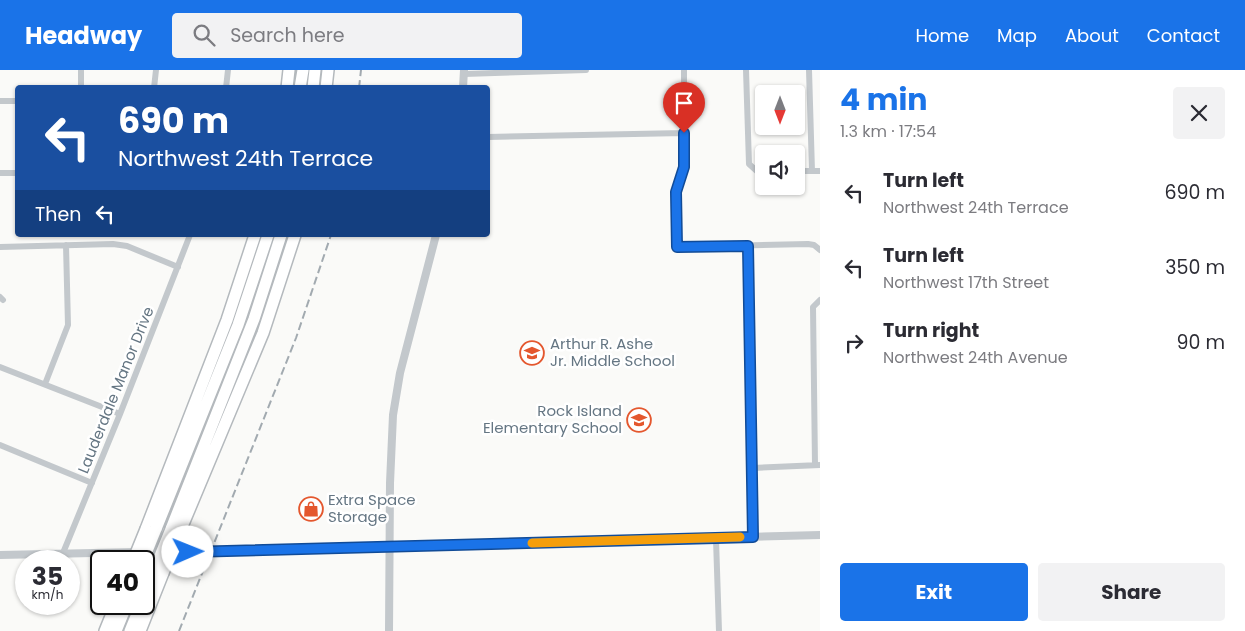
<!DOCTYPE html>
<html lang="en">
<head>
<meta charset="utf-8">
<style>
	:root { --surface:#fff; --page:#f2f2f3; --text:#2b2b33; --muted:#7c7c81; --accent:#1a73e8 }
	body { margin:0; font-family:Poppins,sans-serif; background:var(--page); color:var(--text); height:100vh; display:flex; flex-direction:column; font-size:19px; white-space:nowrap }
	* { box-sizing:border-box; margin:0 }
	p { font-size:16px; color:var(--muted) }
	.icon { flex:none; width:28px; height:28px; fill:none; stroke:currentColor; stroke-width:2; stroke-linecap:round; stroke-linejoin:round }
	.map { position:relative; flex:1; overflow:hidden }
	.side { display:flex; flex-direction:column; background:var(--surface); width:425px }
	.side>* { flex:none }
	.banner { position:absolute; left:15px; top:15px; width:475px; height:152px; border-radius:5px; box-shadow:0 1px 4px #0004; background:#1a4fa0; color:#fff; overflow:hidden }
	.needle { width:32px; rotate:180deg }
	.buttons { position:absolute; left:755px; top:15px; display:grid; gap:10px }
	.buttons a { display:grid; place-items:center; width:50px; height:50px; border-radius:5px; background:var(--surface); box-shadow:0 1px 4px #0004; font-size:25px }
	.speed { position:absolute; left:15px; top:480px; display:flex; gap:10px; font-size:25px; font-weight:700; text-align:center }
	.speed>* { display:grid; place-content:center; width:65px; height:65px; border-radius:50%; background:var(--surface); box-shadow:0 1px 4px #0004; line-height:1 }
	.speed small { font-size:12px; font-weight:400 }
	.speed .limit { border:2px solid #111; border-radius:8px; background:#fff; color:#111 }
	.pin { position:absolute; display:grid; place-items:center; width:42px; height:42px; color:#fff; margin:-51px -21px; border-radius:50% 50% 50% 0; rotate:-45deg; box-shadow:0 0 5px #0007 }
	.pin .icon { rotate:45deg }
	.me { position:absolute; width:55px; margin:-28px; rotate:89deg; stroke-linejoin:round; filter:drop-shadow(0 0 4px #0008) }
	.turn { display:flex; align-items:center; gap:18px; height:105px; padding:0 20px; font-size:22px }
	.turn .icon { width:65px; height:65px; stroke-width:2.5 }
	.turn b { display:block; font-size:35px; line-height:42px }
	.then { display:flex; align-items:center; height:48px; padding:0 20px; background:#0003; gap:10px; font-size:19px }
	.round { display:grid; place-items:center; flex:none; width:52px; height:52px; border-radius:5px; background:var(--page) }
	.summary { display:flex; align-items:center; justify-content:space-between; height:85px; padding:0 20px }
	h1 { font-size:30px; font-weight:700; line-height:38px; color:var(--accent) }
	.button { display:flex; gap:10px; margin-top:auto; padding:10px 20px }
	.button a { flex:1; height:58px; border-radius:5px; background:var(--accent); color:#fff; font-size:20px; font-weight:700; line-height:58px; text-align:center }
	.button a+a { background:var(--page); color:var(--text) }
	ul { padding:0; list-style:none }
	li { display:flex; align-items:center; gap:15px; height:75px; padding:0 20px }
	li div { flex:1 }
	li b { display:block; font-size:19px }
	li em { font-style:normal }
	header { display:flex; align-items:center; gap:30px; box-sizing:border-box; height:70px; padding:0 25px; background:var(--accent); color:#fff }
	header strong { font-size:24px }
	nav { display:flex; gap:28px; margin-inline-start:auto; font-size:18px }
	.search { width:350px; height:45px; background:var(--page); display:flex; align-items:center; gap:12px; box-sizing:border-box; padding:0 18px; border-radius:5px; color:var(--muted); font-size:19px }
	main { display:flex; flex:1; min-height:0 }
	.map>svg:first-child { display:block }
	.lines { fill:none; stroke-linecap:round; stroke-linejoin:round }
	.motorway-casing { stroke:#b4b9bd; stroke-width:14 }
	.minor { stroke:#c3c8cc; stroke-width:6 }
	.tertiary { stroke:#c3c8cc; stroke-width:8 }
	.motorway { stroke:#fff; stroke-width:11 }
	.rail { stroke:#a2aab0; stroke-width:2; stroke-dasharray:8 4; stroke-linecap:butt }
	.motorway-bridge-casing { stroke:#b4b9bd; stroke-width:14; stroke-linecap:butt }
	.motorway-bridge { stroke:#fff; stroke-width:11 }
	.route-casing { stroke:#114b97; stroke-width:12 }
	.route { stroke:#1a73e8; stroke-width:9 }
	.slow { stroke:#f59e0b; stroke-width:9 }
	.labels { text-anchor:middle; stroke-width:5; stroke-linejoin:round; paint-order:stroke }
	.poi-label { font-size:15px; fill:#657683; stroke:#fff; text-anchor:start }
	.street-label { font-size:15px; fill:#657683; stroke:#fff }
</style>
</head>
<body>
<header>
<strong>Headway</strong>
<div class="search"><svg class="icon" aria-label="search" viewBox="0 0 24 24"><circle cx="10" cy="10" r="6"/><path d="M15 15l6 6"/></svg>Search here</div>
<nav><a>Home</a><a>Map</a><a>About</a><a>Contact</a></nav>
</header>
<main>
<div class="map">
<svg width="820" height="561" viewBox="0 0 820 561">
	<rect width="100%" height="100%" fill="#fafaf8"/>
	<g class="lines">
		<g class="motorway-casing">
			<path id="motorway" d="M287 18 289 0
				M300 18 303 0
				M313 18 315 0
				M326 18 328 0
				M146 459 227 250 255 165
				M156 459 238 255 268 165
				M171 459 254 249 281 165
				M181 459 263 263 295 165
				M144 527 153 503
				M105 561 116 534
				M116 561 127 534
				M130 561 141 534
				M140 561 163 503"/>
		</g>
		<path class="minor" d="M81 0V18
			M684 0V97L676 122 677 177 808 174 814 175 820 180
			M746 0 749 94 759 103H764
			M809 0 812 101
			M464 4 586 0
			M154 18 156 0
			M226 18 228 0
			M0 31H18
			M488 67 684 63
			M796 101H820
			M0 103H18
			M748 176 753 467
			M0 177 113 174 127 176 178 197
			M0 227 3 230
			M0 297 120 344
			M45 314 68 255 66 175
			M0 375 92 413
			M815 395 813 237 820 230
			M752 398 820 395
			M716 469 719 561
			M63 483 120 344 190 165"/>
		<path class="tertiary" d="M463 18 464 0
			M0 485 380 477 820 465
			M389 561 390 413 393 345 400 303 436 165"/>
		<use href="#motorway" class="motorway"/>
		<path class="rail" d="M359 18 361 0
			M179 561 296 268 331 165"/>
		<g class="motorway-bridge-casing">
			<path id="motorway-bridge" d="M133 491 146 459
				M143 491 156 459
				M153 503 171 459
				M163 503 181 459"/>
		</g>
		<use href="#motorway-bridge" class="motorway-bridge"/>
	</g>
	<g class="lines">
		<g class="route-casing">
			<path id="route" d="M188 482 753 467 748 176 677 177 676 122 684 97V63"/>
		</g>
		<use href="#route" class="route"/>
		<path class="slow" d="M532 473 740 467"/>
	</g>
	<defs>
		<g id="school-ring" transform="scale(1.25)"><circle r="9.5" fill="#fff" stroke="#e4572e" stroke-width="1.5"/><path d="M0-5L7-2L0 1L-7-2ZM-4 1L0 2.5L4 1V4Q0 6-4 4Z" fill="#e4572e"/></g>
		<g id="shop-ring" transform="scale(1.25)"><circle r="9.5" fill="#fff" stroke="#e4572e" stroke-width="1.5"/><path d="M-5-2.5h2.3a2.7 3.5 0 0 1 5.4 0H5L5.5 6h-11ZM-1.5-2.5h3a1.5 2.3 0 0 0-3 0Z" fill="#e4572e"/></g>
	</defs>
	<g fill-rule="evenodd">
		<use href="#school-ring" x="532" y="283"/>
		<use href="#school-ring" x="639" y="350"/>
		<use href="#shop-ring" x="311" y="439"/>
	</g>
	<g class="labels">
		<g class="poi-label">
			<text x="550" y="279">Arthur R. Ashe<tspan x="550" dy="17">Jr. Middle School</tspan></text>
			<text x="622" y="346" text-anchor="end">Rock Island<tspan x="622" dy="17">Elementary School</tspan></text>
			<text x="328" y="435">Extra Space<tspan x="328" dy="17">Storage</tspan></text>
		</g>
		<g class="street-label">
			<text transform="translate(116 320) rotate(-68)" y="5">Lauderdale Manor Drive</text>
		</g>
	</g>
</svg>
<div class="buttons">
<a><svg class="needle" viewBox="-14 -14 28 28"><path d="M0-13l5 13h-10z" fill="#e53935"/><path d="M0 13l5-13h-10z" fill="#7c7c81"/></svg></a>
<a><svg class="icon" aria-label="sound" viewBox="0 0 24 24"><path d="M4 9h4l5-4v14l-5-4H4zM17 9q2 3 0 6"/></svg></a>
</div>
<div class="speed"><div>35<small>km/h</small></div><div class="limit">40</div></div>
<div class="pin" style="left:684px;top:63px;background:#d93025"><svg class="icon" aria-label="arrive" viewBox="0 0 24 24"><path d="M6 21V4h12l-3 4 3 4H6"/></svg></div>
<svg class="me" style="left:188px;top:482px" viewBox="-20 -20 40 40"><circle r="19" fill="#fff"/><path d="M0-13L10 11 0 6-10 11z" fill="#1a73e8"/></svg>
<div class="banner">
<div class="turn"><svg class="icon" aria-label="left" viewBox="0 0 24 24"><path d="M17 20v-9H6M10 6l-5 5 5 5"/></svg><div><b>690 m</b>Northwest 24th Terrace</div></div>
<div class="then">Then<svg class="icon" aria-label="left" viewBox="0 0 24 24"><path d="M17 20v-9H6M10 6l-5 5 5 5"/></svg></div>
</div>
</div>
<section class="side">
<div class="summary"><div><h1>4 min</h1><p>1.3 km · 17:54</p></div><a class="round"><svg class="icon" aria-label="close" viewBox="0 0 24 24"><path d="M6 6l12 12M18 6L6 18"/></svg></a></div>
<ul>
<li><svg class="icon" aria-label="left" viewBox="0 0 24 24"><path d="M17 20v-9H6M10 6l-5 5 5 5"/></svg><div><b>Turn left</b><p>Northwest 24th Terrace</p></div><em>690 m</em></li>
<li><svg class="icon" aria-label="left" viewBox="0 0 24 24"><path d="M17 20v-9H6M10 6l-5 5 5 5"/></svg><div><b>Turn left</b><p>Northwest 17th Street</p></div><em>350 m</em></li>
<li><svg class="icon" aria-label="right" viewBox="0 0 24 24"><path d="M7 20v-9h11M14 6l5 5-5 5"/></svg><div><b>Turn right</b><p>Northwest 24th Avenue</p></div><em>90 m</em></li>
</ul>
<div class="button"><a>Exit</a><a>Share</a></div>
</section>
</main>
</body>
</html>
